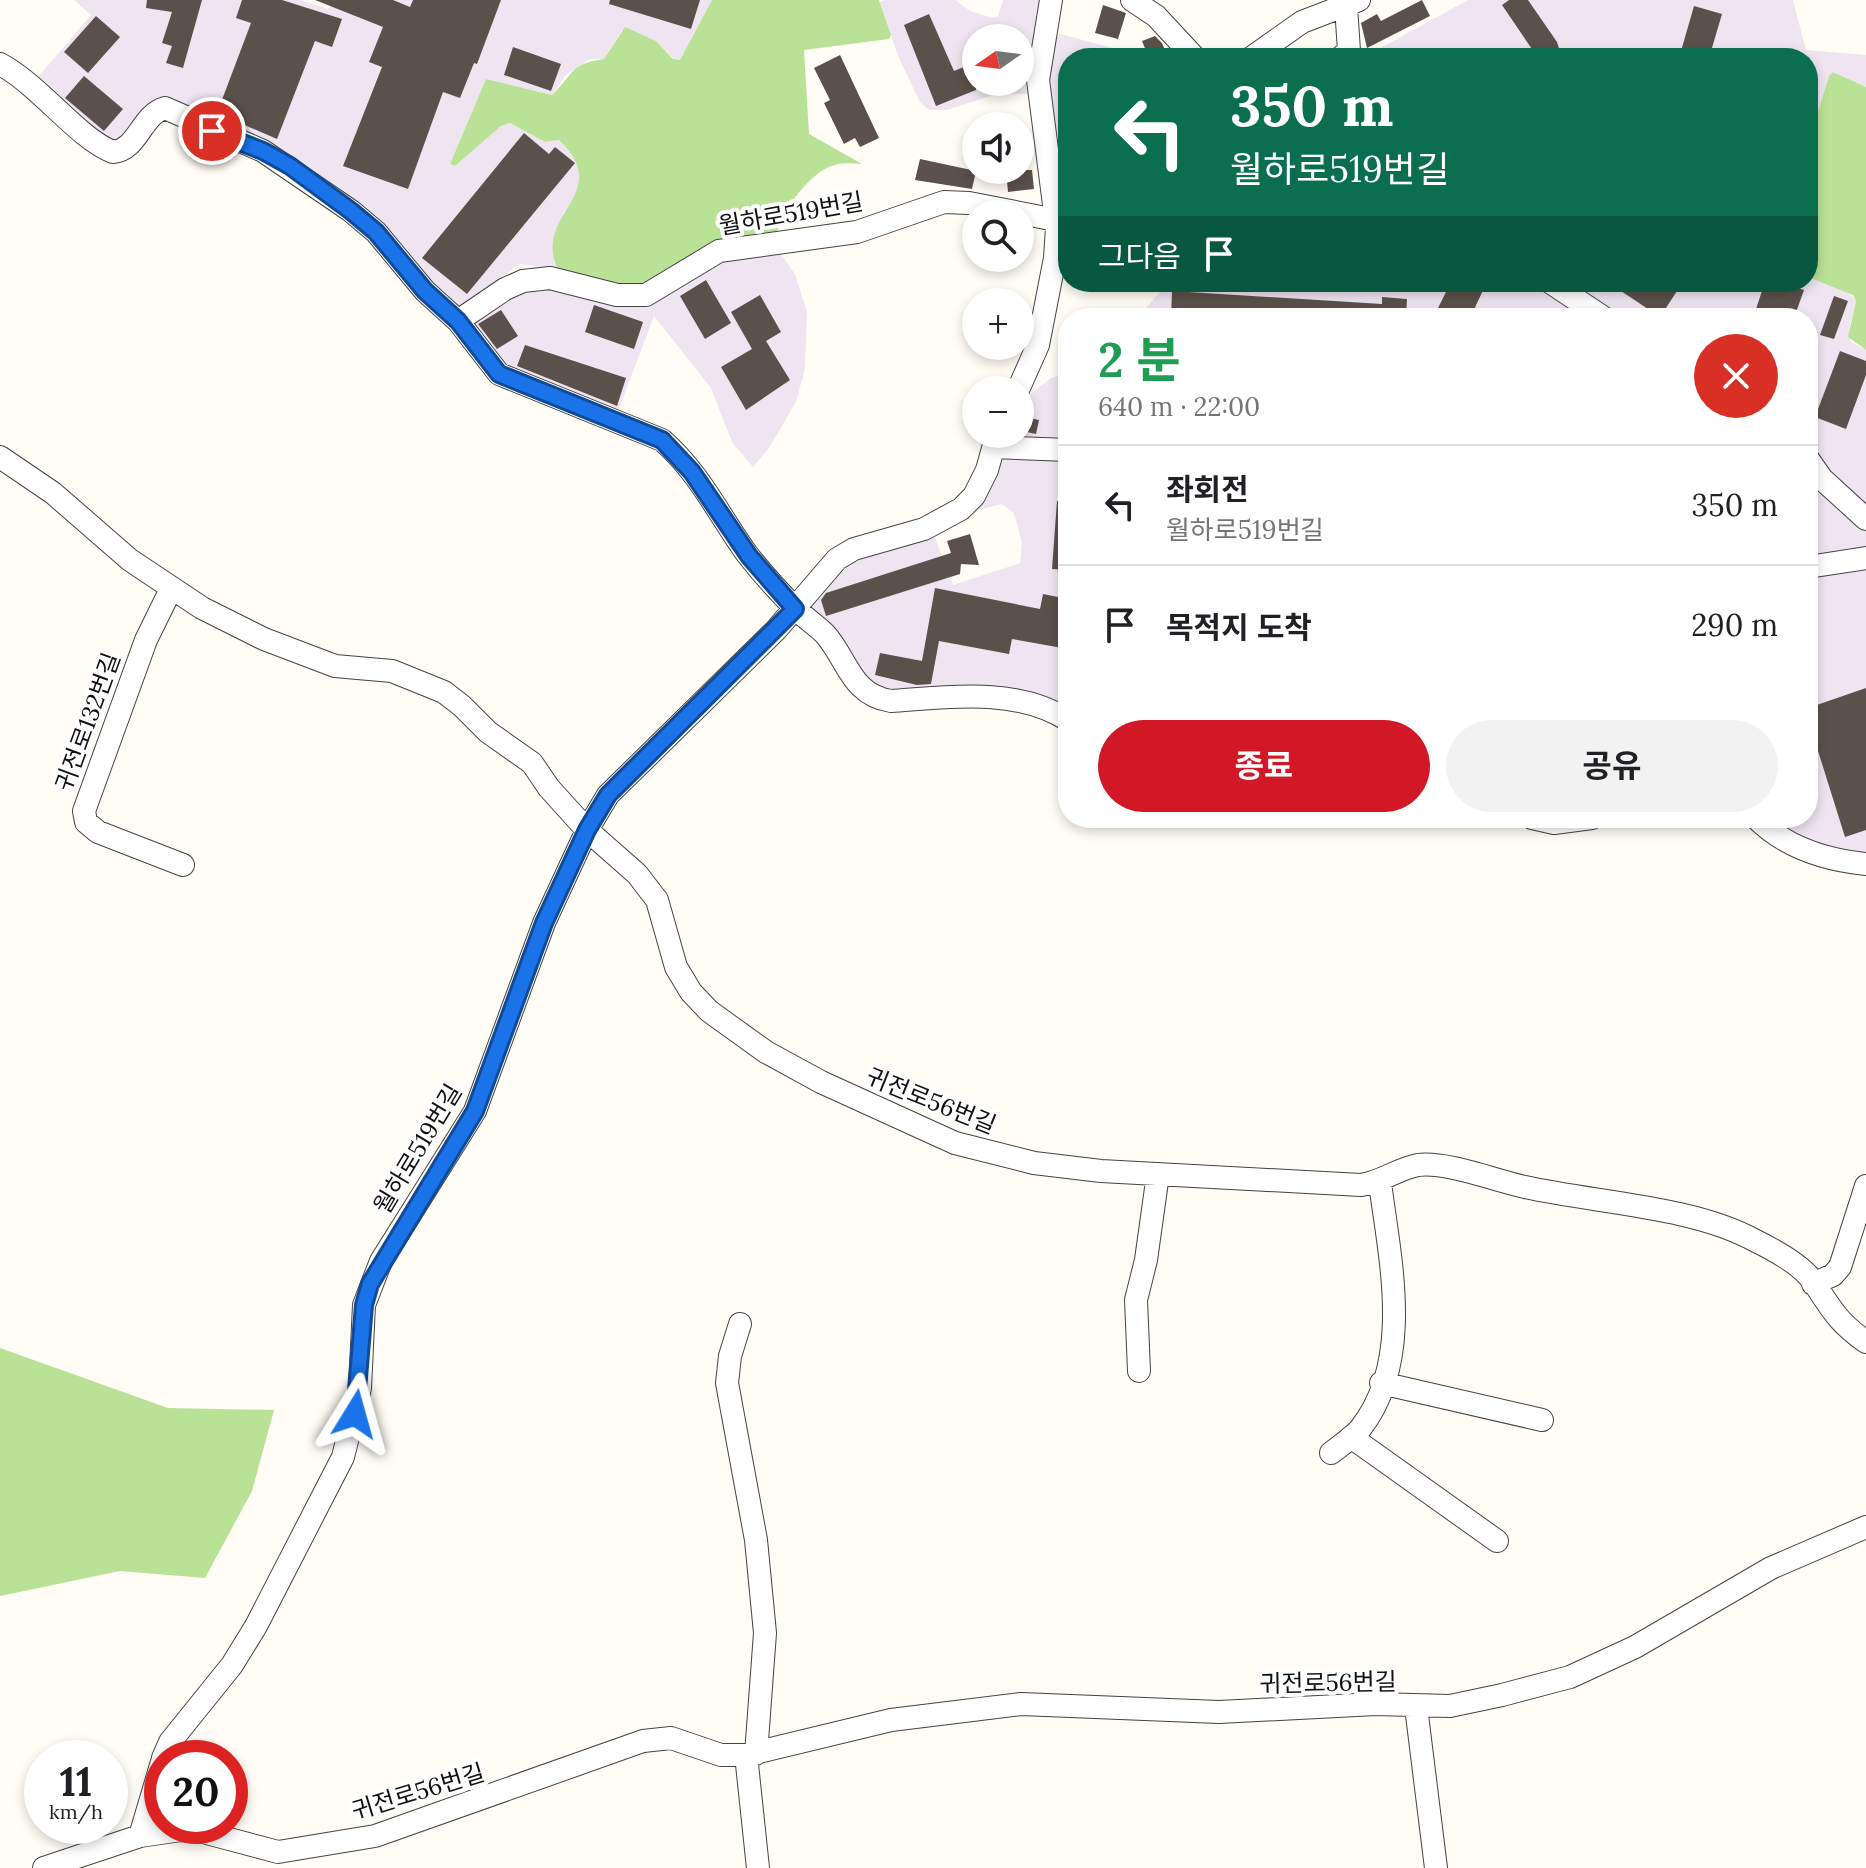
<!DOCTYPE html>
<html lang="ko">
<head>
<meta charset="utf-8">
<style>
	:root { --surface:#fff; --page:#f2f2f2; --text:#202124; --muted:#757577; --line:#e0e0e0; --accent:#d21827 }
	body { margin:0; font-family:Lora,"Noto Sans KR",serif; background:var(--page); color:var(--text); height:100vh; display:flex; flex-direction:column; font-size:30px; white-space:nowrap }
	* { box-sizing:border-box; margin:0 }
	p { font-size:26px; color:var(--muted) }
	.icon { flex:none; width:44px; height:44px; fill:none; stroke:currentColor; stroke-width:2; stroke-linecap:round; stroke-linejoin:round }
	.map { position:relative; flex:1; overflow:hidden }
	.side { position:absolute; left:1058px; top:308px; width:760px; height:520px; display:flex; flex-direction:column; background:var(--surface); border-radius:32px; box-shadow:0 4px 12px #0003 }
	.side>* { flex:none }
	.banner { position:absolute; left:1058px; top:48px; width:760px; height:244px; border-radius:32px; box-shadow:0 4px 12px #0003; background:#0b6e4f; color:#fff; overflow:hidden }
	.needle { width:52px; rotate:256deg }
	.controls { position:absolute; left:962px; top:24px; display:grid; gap:16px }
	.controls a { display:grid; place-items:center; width:72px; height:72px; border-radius:50%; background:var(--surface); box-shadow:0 4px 12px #0003; font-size:40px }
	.speed { position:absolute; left:24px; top:1740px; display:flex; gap:16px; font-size:40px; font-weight:700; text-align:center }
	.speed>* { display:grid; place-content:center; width:104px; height:104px; border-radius:50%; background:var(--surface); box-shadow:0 4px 12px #0003; line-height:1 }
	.speed small { font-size:20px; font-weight:400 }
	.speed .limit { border:12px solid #d22; background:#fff; color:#111 }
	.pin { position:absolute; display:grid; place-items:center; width:68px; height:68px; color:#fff; margin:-34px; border:4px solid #fff; border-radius:50%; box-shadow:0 2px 8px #0007 }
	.me { position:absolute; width:88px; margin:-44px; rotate:8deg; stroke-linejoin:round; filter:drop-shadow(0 0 6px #0008) }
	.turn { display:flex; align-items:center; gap:28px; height:168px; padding:0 40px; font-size:36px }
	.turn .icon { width:104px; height:104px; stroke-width:2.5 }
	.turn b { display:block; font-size:56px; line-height:68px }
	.then { display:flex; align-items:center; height:76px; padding:0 40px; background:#0003; gap:16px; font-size:30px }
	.round { display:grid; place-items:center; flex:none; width:84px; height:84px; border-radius:42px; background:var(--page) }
	.head { display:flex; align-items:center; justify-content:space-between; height:136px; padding:0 40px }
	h1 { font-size:48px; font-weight:700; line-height:60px; color:#1e9e55 }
	.cta { display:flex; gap:16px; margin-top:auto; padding:16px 40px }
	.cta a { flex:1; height:92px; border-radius:48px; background:var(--accent); color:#fff; font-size:32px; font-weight:700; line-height:92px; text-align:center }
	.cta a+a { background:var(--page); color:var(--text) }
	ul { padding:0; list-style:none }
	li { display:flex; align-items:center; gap:24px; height:120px; padding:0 40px; border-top:2px solid var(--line) }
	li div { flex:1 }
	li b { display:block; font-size:30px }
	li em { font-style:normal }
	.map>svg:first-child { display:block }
	.industrial { fill:#eee5f0; fill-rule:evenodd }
	.forest { fill:#bae296 }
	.building { fill:#5b514c }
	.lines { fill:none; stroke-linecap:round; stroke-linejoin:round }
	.minor-casing { stroke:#444; stroke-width:24 }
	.minor { stroke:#fff; stroke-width:22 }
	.route-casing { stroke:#114b97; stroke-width:20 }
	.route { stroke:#1a73e8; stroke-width:14 }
	.labels { text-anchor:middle; stroke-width:8; stroke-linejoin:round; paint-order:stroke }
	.street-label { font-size:24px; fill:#111; stroke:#fff }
</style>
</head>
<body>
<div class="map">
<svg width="1866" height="1868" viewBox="0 0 1866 1868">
	<rect width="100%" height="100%" fill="#fffdf5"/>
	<path class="industrial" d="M74 0H301L328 9 336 0H712L680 60 674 59 656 41 622 30 604 59H590L566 75 552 95 486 79 450 164 455 166 501 126 510 123 545 142 559 140 577 160 581 179 576 195 563 214 558 269 519 264 462 307 455 306 404 256 177 105 120 144 102 135 39 76 91 15Z
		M885 0H955L970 11 993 18 998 16 1003 0H1044L1031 94H996L947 110H929L920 102 898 56 880 2ZM976 38H1020V82H976Z
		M1468 0H1793L1806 50 1866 55V87L1833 72 1829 76 1808 144V58H1369L1373 52Z
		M1060 34 1109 47 1130 58H1068V240L1065 238 1045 71 1052 36Z
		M778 250 795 274 807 312 805 368 796 402 769 448 753 467 732 442 711 388 654 316 617 414 514 375 469 320 507 294 536 286 608 303 723 258Z
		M1808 277 1845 290 1856 300 1849 329 1851 342 1866 350V508L1818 462 1808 444V318H1621L1569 282H1808Z
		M1168 282H1531L1588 318H1138Z
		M1068 373V713L892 694 871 686 807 607 846 563 934 535 953 585 1020 563 1022 543 1014 513 1002 504 970 512 1006 434H1020V402L1051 378Z
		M1808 469 1866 528V855L1804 842 1766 818H1808Z"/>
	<path class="forest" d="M712 0H879L891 35 889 39 804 50 809 134 862 164C849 163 836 162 825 169 805 180 782 212 777 233L730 238 706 246 647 282 635 285 608 283 558 269C531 214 616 194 559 140L545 142 510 123 501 126 455 166 450 164 486 79 552 95C575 73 569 64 604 59L625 27 656 41 673 59 680 60Z
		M1833 72 1866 87V350L1848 337 1856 301 1853 295 1808 277V144L1829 76Z
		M0 1348 168 1408 274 1410 252 1491 205 1578 120 1571 0 1596Z"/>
	<path class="building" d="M147 0H202L183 68 166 63 172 46 162 43 172 12 146 8Z
		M242 0H282L342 19 332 47 315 41 277 139 217 113 251 23 236 18Z
		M315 0H393L410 7 413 0H501L477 64 474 63 460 98 443 92 408 189 343 166 382 67 369 62 383 27Z
		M610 0H700L691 29 609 4Z
		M1422 0 1430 16 1367 48 1361 23 1377 14 1381 21Z
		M1509 0H1528L1557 42 1562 58H1538L1502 5Z
		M1103 5 1126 13 1118 39 1095 33Z
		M1694 6 1722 14 1709 58H1679Z
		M929 14 954 71 976 62V90L936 106 904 25Z
		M96 16 120 37 88 73 64 52Z
		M1155 36 1162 43 1168 58H1149L1142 41Z
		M513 47 561 64 551 91 504 75Z
		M840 55 879 138 860 147 855 138 844 144 824 103 830 100 814 68Z
		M84 76 123 109 104 131 65 98Z
		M524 133 549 154 555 147 575 163 467 294 422 258Z
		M920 159 976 171 972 189 915 180Z
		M1006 170H1032L1034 189 1008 192Z
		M706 280 731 323 705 339 680 296Z
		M1451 282H1487L1470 318H1433Z
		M1627 282H1683L1660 317 1621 291Z
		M1765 282H1780L1804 290 1794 318H1753Z
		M1172 291 1382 304V297L1407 299 1406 318H1171Z
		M760 295 781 332 766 341 790 380 746 410 721 367 752 349 731 312Z
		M1834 296 1848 301 1834 339 1820 335Z
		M594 305 643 322 634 349 585 332Z
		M501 310 518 336 497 349 478 324Z
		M525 345 626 378 617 406 517 366Z
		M1840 351 1866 361V375L1846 429 1815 417Z
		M1025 417 1039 420 1036 434 1022 431Z
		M1057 501H1068V570L1052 569Z
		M970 534 979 565 961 564 960 574 826 616 821 600 826 593 951 553 947 541Z
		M935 588 1040 609 1043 594 1068 599V649L1012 639 1009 654 939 641 931 684 917 685 875 675 880 653 922 661Z
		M1866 688V830L1845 837 1808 719V708Z"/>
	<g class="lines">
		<g class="minor-casing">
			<path id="minor" d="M1132 0 1156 16 1195 58
				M1251 58 1302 22 1359 0
				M1340 58 1349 51 1346 6
				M0 64C41 86 77 138 113 152 138 150 141 115 165 108L263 151 351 211 376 232 425 291 458 321 499 374 662 440C699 472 719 515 747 554 761 572 780 593 796 609 805 618 816 625 825 634 848 660 851 695 891 701 949 697 1016 687 1068 720
				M1550 282 1604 318
				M458 321 505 289 523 281 550 278 617 295H646L719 251 857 232 944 202 969 203 1056 220
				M1018 390 1038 345 1055 258 1057 228 1038 80 1051 0
				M994 447 1068 450
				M0 457 53 493 130 560 202 608 264 639 335 666 392 671 444 692 462 706 488 732 532 763 549 788 587 830 637 874 657 900 676 967 691 992 709 1011 766 1052 821 1082 955 1143 1034 1163 1101 1171 1361 1185C1382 1182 1397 1169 1418 1165 1445 1161 1497 1181 1525 1187 1596 1203 1693 1206 1756 1241 1772 1249 1800 1264 1811 1279 1832 1308 1834 1319 1866 1342
				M1808 459 1822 479 1866 519
				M1808 567 1866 558
				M171 589 146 640 84 811 86 822 98 832 183 865
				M1532 818 1554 823 1592 818
				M1756 818C1785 847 1826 860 1866 864
				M1813 1284 1833 1275 1840 1267 1866 1186
				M740 1324 730 1356 727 1383 756 1540 765 1633 756 1754
				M1139 1371 1136 1300 1146 1260 1158 1174
				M1381 1383 1542 1420
				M1351 1437 1497 1541
				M1331 1453C1340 1446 1352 1438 1360 1429 1414 1361 1390 1260 1380 1183
				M1416 1707 1436 1868
				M746 1755 758 1868
				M163 1758 170 1742 232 1665 256 1626 343 1457 360 1388 364 1305 381 1261 475 1111 544 923 587 830 608 795 776 630 837 559 854 549 924 529 961 509 974 496 987 470 997 434
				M140 1836 162 1762
				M44 1868 140 1836 181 1830 203 1832 278 1852 375 1836 643 1741 671 1738 721 1755H746L891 1720 1021 1704 1219 1712 1376 1704 1450 1706 1502 1695 1570 1677 1635 1647 1771 1568 1866 1527"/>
		</g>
		<use href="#minor" class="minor"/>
	</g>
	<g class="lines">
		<g class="route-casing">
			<path id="route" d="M212 131 263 151 290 166 351 211 376 232 425 291 458 321 499 374 662 440 692 472 749 556 795 609 608 795 587 830 544 923 475 1111 370 1284 364 1305 355 1414"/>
		</g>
		<use href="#route" class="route"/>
	</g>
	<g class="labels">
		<g class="street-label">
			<text transform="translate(791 214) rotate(-10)" y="8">월하로519번길</text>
			<text transform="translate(88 722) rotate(-70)" y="8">귀전로132번길</text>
			<text transform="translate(931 1101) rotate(22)" y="8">귀전로56번길</text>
			<text transform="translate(418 1149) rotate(-59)" y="8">월하로519번길</text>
			<text transform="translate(1328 1683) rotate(-1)" y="8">귀전로56번길</text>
			<text transform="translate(418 1792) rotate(-17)" y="8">귀전로56번길</text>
		</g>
	</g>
</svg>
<div class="controls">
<a><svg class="needle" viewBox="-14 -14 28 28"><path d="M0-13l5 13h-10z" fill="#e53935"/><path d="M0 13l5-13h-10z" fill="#757577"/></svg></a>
<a><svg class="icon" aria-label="sound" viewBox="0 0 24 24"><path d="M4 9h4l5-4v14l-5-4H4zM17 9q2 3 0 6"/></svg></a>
<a><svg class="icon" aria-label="search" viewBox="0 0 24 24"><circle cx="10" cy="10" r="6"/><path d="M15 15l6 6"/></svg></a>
<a>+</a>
<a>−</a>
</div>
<div class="speed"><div>11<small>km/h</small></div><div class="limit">20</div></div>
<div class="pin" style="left:212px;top:131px;background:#d93025"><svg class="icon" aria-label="arrive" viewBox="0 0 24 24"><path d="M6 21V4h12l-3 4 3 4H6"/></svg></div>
<svg class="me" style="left:355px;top:1414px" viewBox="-20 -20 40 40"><path d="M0-17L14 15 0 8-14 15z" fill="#1a73e8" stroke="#fff" stroke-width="4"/></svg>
<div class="banner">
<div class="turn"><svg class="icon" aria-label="left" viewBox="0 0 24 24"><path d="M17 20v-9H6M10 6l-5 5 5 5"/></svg><div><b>350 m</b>월하로519번길</div></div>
<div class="then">그다음<svg class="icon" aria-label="arrive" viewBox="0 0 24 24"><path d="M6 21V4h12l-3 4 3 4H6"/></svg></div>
</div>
<section class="side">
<div class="head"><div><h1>2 분</h1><p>640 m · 22:00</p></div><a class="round" style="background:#d93025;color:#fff"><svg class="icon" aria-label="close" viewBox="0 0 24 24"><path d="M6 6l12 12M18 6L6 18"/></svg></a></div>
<ul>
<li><svg class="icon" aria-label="left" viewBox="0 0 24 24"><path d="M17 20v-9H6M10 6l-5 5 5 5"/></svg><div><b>좌회전</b><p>월하로519번길</p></div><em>350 m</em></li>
<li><svg class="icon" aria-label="arrive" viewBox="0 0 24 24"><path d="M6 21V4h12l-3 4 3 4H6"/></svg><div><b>목적지 도착</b></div><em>290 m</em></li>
</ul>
<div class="cta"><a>종료</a><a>공유</a></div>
</section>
</div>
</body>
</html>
